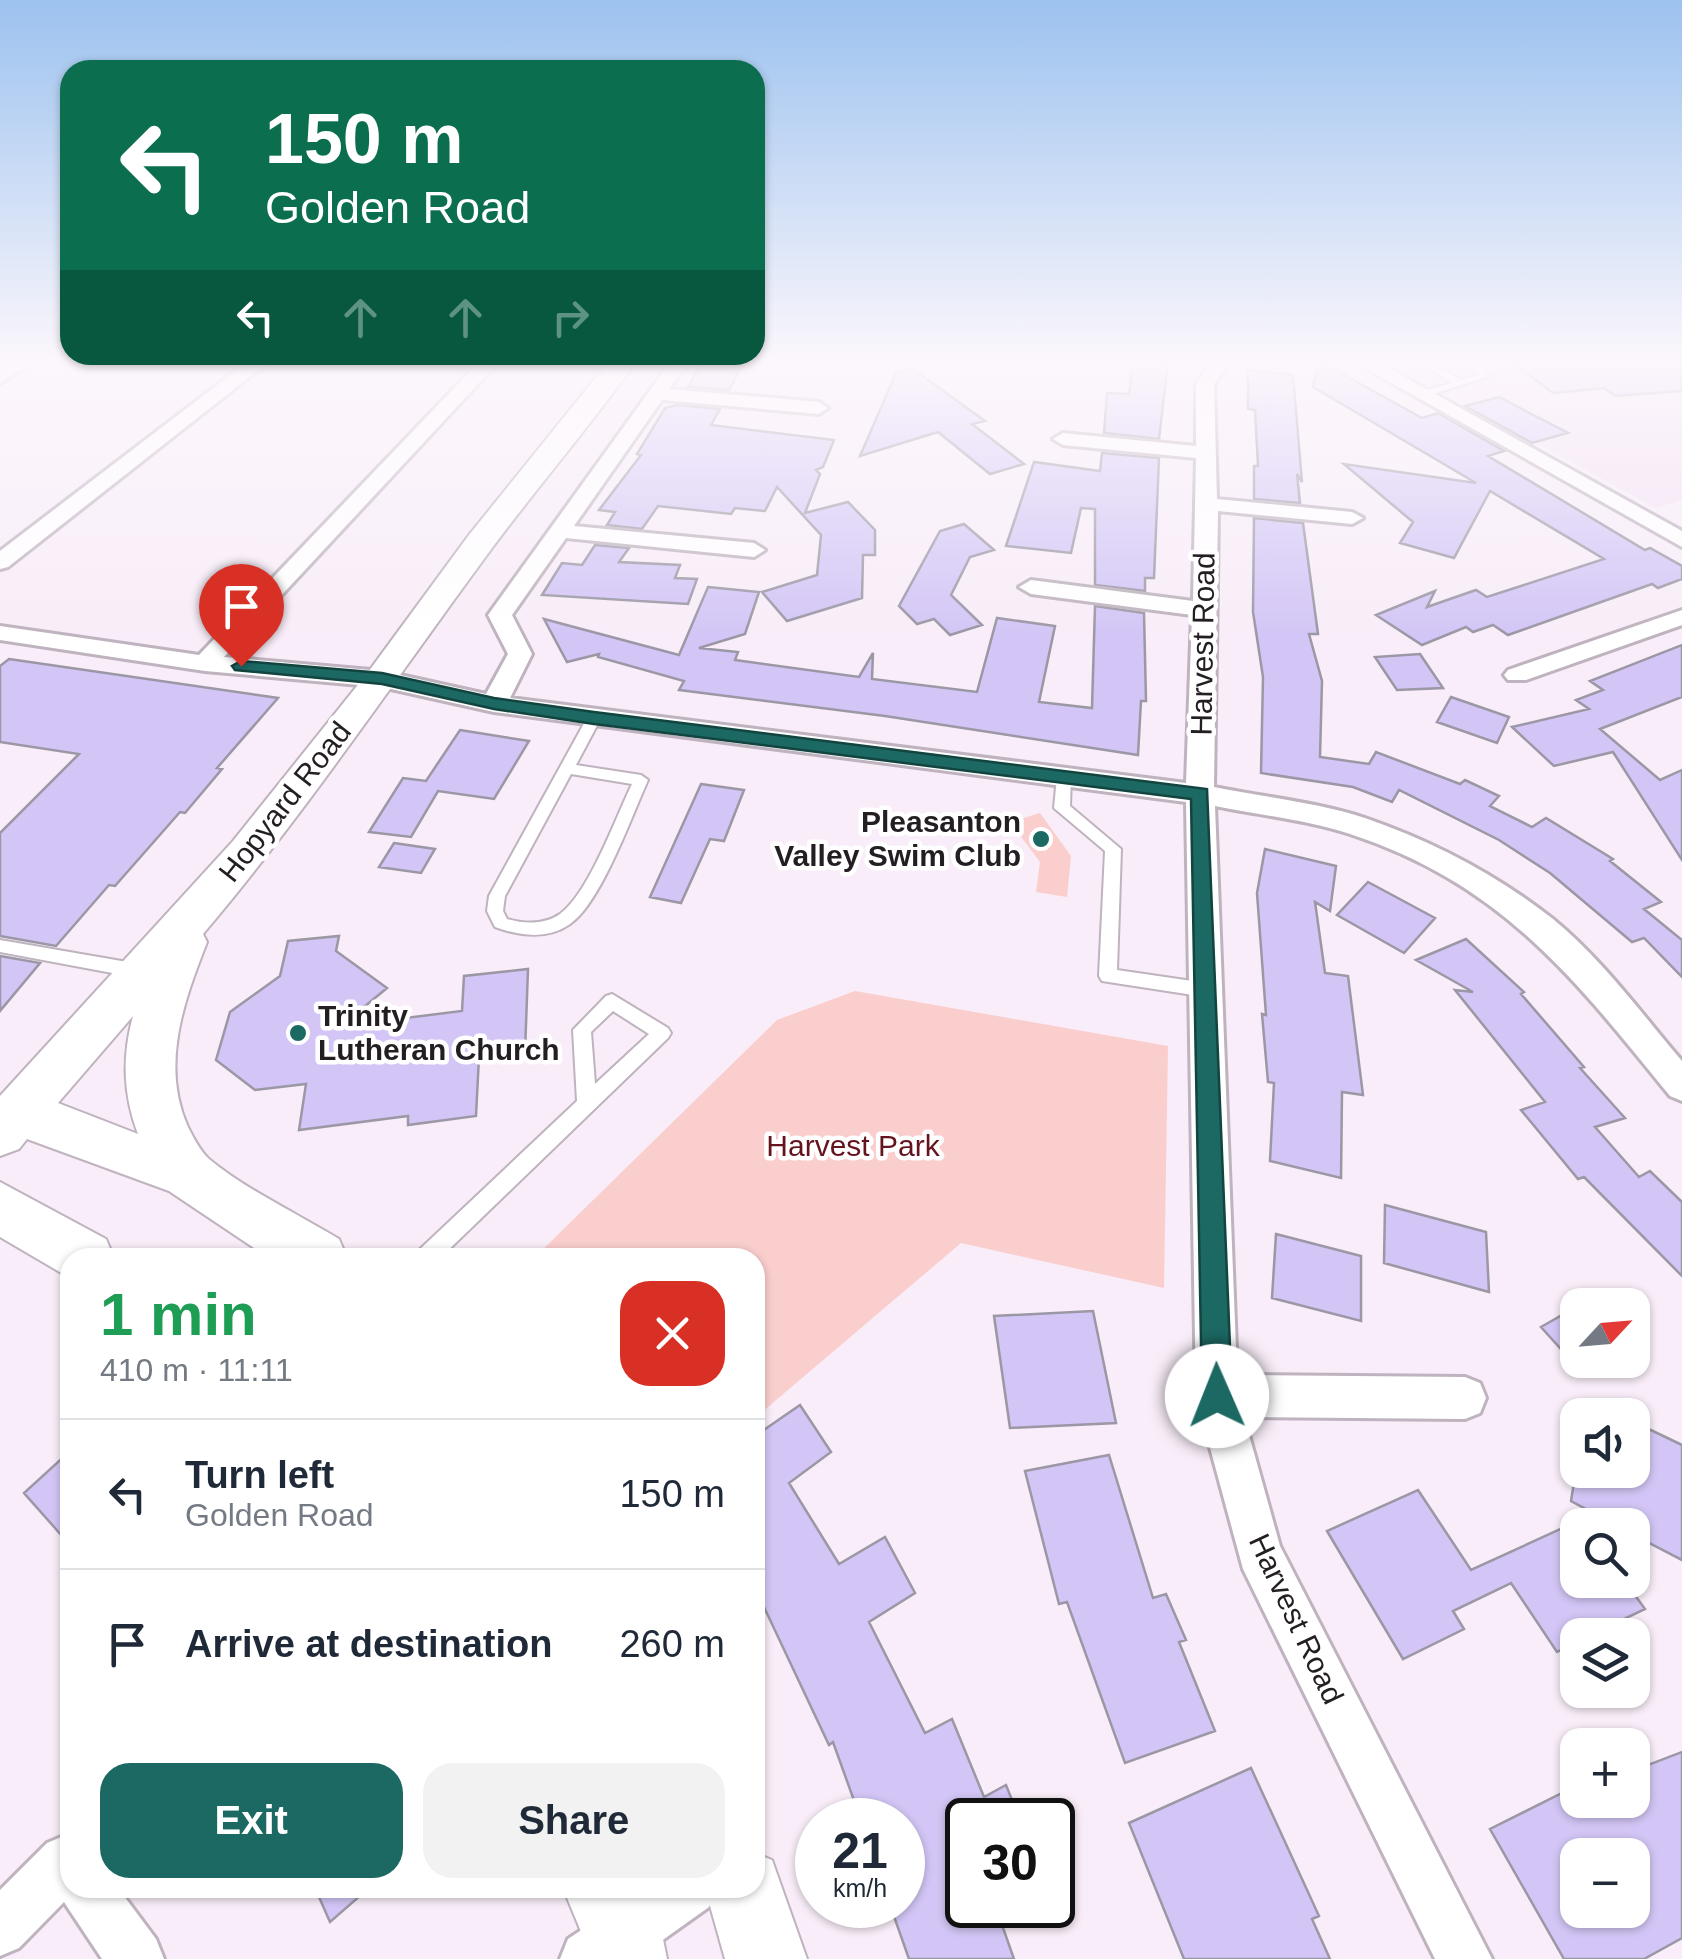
<!DOCTYPE html>
<html lang="en">
<head>
<meta charset="utf-8">
<style>
	:root { --surface:#fff; --page:#f2f2f3; --text:#1f2937; --muted:#747a83; --line:#e0e1e3; --accent:#1c6863 }
	body { margin:0; font-family:Helvetica,sans-serif; background:var(--page); color:var(--text); height:100vh; display:flex; flex-direction:column; font-size:38px; white-space:nowrap }
	* { box-sizing:border-box; margin:0 }
	p { font-size:32px; color:var(--muted) }
	.icon { flex:none; width:55px; height:55px; fill:none; stroke:currentColor; stroke-width:2; stroke-linecap:round; stroke-linejoin:round }
	.map { position:relative; flex:1; overflow:hidden }
	.sheet { position:absolute; left:60px; top:1248px; width:705px; height:650px; display:flex; flex-direction:column; background:var(--surface); border-radius:30px; box-shadow:0 2px 8px #0004 }
	.sheet>* { flex:none }
	.banner { position:absolute; left:60px; top:60px; width:705px; height:305px; border-radius:30px; box-shadow:0 2px 8px #0004; background:#0b6e4f; color:#fff; overflow:hidden }
	.needle { width:65px; rotate:64deg }
	.tools { position:absolute; left:1560px; top:1288px; display:grid; gap:20px }
	.tools a { display:grid; place-items:center; width:90px; height:90px; border-radius:20px; background:var(--surface); box-shadow:0 2px 8px #0004; font-size:50px }
	.speed { position:absolute; left:795px; top:1798px; display:flex; gap:20px; font-size:50px; font-weight:700; text-align:center }
	.speed>* { display:grid; place-content:center; width:130px; height:130px; border-radius:50%; background:var(--surface); box-shadow:0 2px 8px #0004; line-height:1 }
	.speed small { font-size:25px; font-weight:400 }
	.speed .limit { border:5px solid #111; border-radius:15px; background:#fff; color:#111 }
	.pin { position:absolute; display:grid; place-items:center; width:85px; height:85px; color:#fff; margin:-102px -42px; border-radius:50% 50% 50% 0; rotate:-45deg; box-shadow:0 0 10px #0007 }
	.pin .icon { rotate:45deg }
	.me { position:absolute; width:110px; margin:-55px; rotate:359deg; stroke-linejoin:round; filter:drop-shadow(0 0 8px #0008) }
	.turn { display:flex; align-items:center; gap:35px; height:210px; padding:0 40px; font-size:45px }
	.turn .icon { width:130px; height:130px; stroke-width:2.5 }
	.turn b { display:block; font-size:70px; line-height:85px }
	.lanes { display:flex; align-items:center; height:95px; padding:0 40px; background:#0003; justify-content:center; gap:50px; direction:ltr }
	.lanes .off { opacity:.35 }
	.round { display:grid; place-items:center; flex:none; width:105px; height:105px; border-radius:30px; background:var(--page) }
	.summary { display:flex; align-items:center; justify-content:space-between; height:170px; padding:0 40px }
	h1 { font-size:60px; font-weight:800; line-height:75px; color:#1e9e55 }
	.button { display:flex; gap:20px; margin-top:auto; padding:20px 40px }
	.button a { flex:1; height:115px; border-radius:30px; background:var(--accent); color:#fff; font-size:40px; font-weight:800; line-height:115px; text-align:center }
	.button a+a { background:var(--page); color:var(--text) }
	ul { padding:0; list-style:none }
	li { display:flex; align-items:center; gap:30px; height:150px; padding:0 40px; border-top:2px solid var(--line) }
	li div { flex:1 }
	li b { display:block; font-size:38px }
	li em { font-style:normal }
	.map>svg:first-child { display:block }
	.built { fill:#f2e1f3 }
	.green { fill:#fbcece }
	.building { fill:#d3c6f6; stroke:#9b97a5; stroke-width:2.5; fill-rule:evenodd }
	.lines { fill:none; stroke-linecap:round; stroke-linejoin:round }
	.lane-casing { stroke:#beb3be; stroke-width:4 }
	.street-casing { stroke:#beb3be; stroke-width:6 }
	.secondary-casing { stroke:#beb3be; stroke-width:4 }
	.lane { fill:#fff; fill-rule:evenodd }
	.street { fill:#fff; fill-rule:evenodd }
	.secondary { fill:#fff; fill-rule:evenodd }
	.route { fill:#1c6863; stroke:#124440; stroke-width:2.5 }
	.poi-dot { fill:#1c6863; stroke:#fff; stroke-width:4 }
	.labels { text-anchor:middle; stroke-width:9; stroke-linejoin:round; paint-order:stroke }
	.street-label { font-size:30px; fill:#221e22; stroke:#fff }
	.poi-label { font-size:30px; font-weight:bold; fill:#221e22; stroke:#fff; text-anchor:end }
	.park-label { font-size:30px; fill:#65131d; stroke:#fff }
</style>
</head>
<body>
<div class="map">
<svg width="1682" height="1959" viewBox="0 0 1682 1959">
	<rect width="100%" height="100%" fill="#f8edf8"/>
	<path class="built" d="M1382 360H1682V500L1656 508Z"/>
	<path class="green" d="M1040 813 1071 856 1067 897 1036 892 1040 862 1010 822Z
		M855 991 1168 1046 1164 1288 961 1243 755 1418V1258L535 1257 777 1020Z"/>
	<path class="building" d="M703 360H745L729 390 688 387Z
		M1133 360 1168 362 1159 439 1104 433 1107 393 1129 394Z
		M1509 360H1682V391L1615 396 1604 388 1553 393Z
		M1319 361 1422 418 1438 413 1504 451 1488 456 1645 550 1650 548 1682 566V579L1658 588 1652 584 1508 635 1493 625 1473 632 1466 627 1422 645 1376 615 1435 591 1427 607 1476 590 1487 597 1604 559 1490 491 1454 558 1400 543 1413 522 1344 464 1476 483 1313 387Z
		M913 369 985 421 972 424 1024 464 990 474 938 432 860 456 896 373Z
		M1248 370 1293 375 1302 482 1297 474 1300 503 1254 499V466H1258L1255 410 1248 409Z
		M1499 397 1568 433 1532 443 1465 406Z
		M677 405 720 409 711 425 834 440 823 467 816 470 820 474 805 513 848 502 875 530V555H863L862 598 787 621 762 592 817 575 821 535 777 487 765 511 735 508 731 514 658 506 642 529 607 525 615 512 599 510 641 455 637 454 665 408Z
		M1102 453 1159 458 1154 578H1145V591L1095 585V509L1081 508 1071 553 1006 546 1034 462 1100 471Z
		M1254 518 1303 523 1318 634H1309L1322 681 1320 757 1369 764 1376 752 1460 784 1465 780 1499 796 1490 806 1532 827 1546 818 1613 859 1610 861 1661 902 1644 909 1682 940V977L1644 938 1632 942 1550 873 1499 840 1399 790 1392 802 1353 787 1261 773 1263 677 1253 612Z
		M964 524 994 550 970 557 951 595 982 625 950 635 934 619 917 624 899 606 940 531Z
		M595 545 629 548 619 562 680 565 675 578 697 579 688 604 542 595 562 563 582 565Z
		M708 587 759 592 745 634 699 648 738 652 735 660 859 677 873 653 872 679 977 692 997 618 1055 626 1039 702 1092 708 1095 606 1144 613 1146 701H1141L1138 755 885 716 679 690 684 681 598 657 599 654 567 662 544 619 679 655Z
		M1682 645V697L1600 729 1660 780 1682 770V860L1613 752 1554 766 1512 727 1589 709 1576 700 1603 690 1590 681Z
		M1420 654 1443 688 1397 690 1375 657Z
		M9 659 278 698 217 768 222 769 185 813 180 812 115 886 109 885 56 946 0 936V833L79 754 0 742V666Z
		M1451 697 1509 717 1497 743 1437 722Z
		M460 730 529 741 494 799 438 791 411 837 369 832 403 778 426 781Z
		M701 784 744 790 724 841 710 839 681 903 650 897Z
		M394 843 435 849 421 873 379 867Z
		M1265 849 1336 866 1330 911 1315 902 1325 973 1348 976 1363 1095 1342 1092 1341 1178 1270 1161 1274 1083 1268 1082 1262 1014 1266 1015 1257 893Z
		M1368 882 1435 918 1404 953 1337 915Z
		M339 936 336 951 387 988 341 1026 462 1011 464 976 528 969 525 1052 479 1057 476 1116 408 1125V1116L299 1130 306 1084 255 1090 216 1060 230 1012 280 976 288 941Z
		M1466 939 1524 992 1521 994 1584 1067 1580 1068 1625 1118 1595 1127 1639 1177 1650 1171 1682 1202V1276L1584 1177 1578 1179 1521 1110 1545 1102 1455 990 1473 992 1416 960Z
		M0 956 40 963 0 1011Z
		M1385 1205 1486 1232 1489 1292 1384 1263Z
		M1276 1234 1361 1256V1321L1272 1298Z
		M1578 1306V1368L1541 1327Z
		M1093 1311 1116 1423 1010 1428 994 1316Z
		M800 1405 831 1452 789 1483 839 1564 885 1537 915 1593 869 1622 925 1733 952 1719 984 1797 1006 1785 1020 1820H968V1905H995L1014 1959H909L890 1905H902V1820H861L833 1742 829 1745 755 1588V1436Z
		M1632 1421 1682 1445V1560L1632 1534V1525H1616L1571 1501 1576 1470H1632Z
		M70 1451V1545L24 1493Z
		M1109 1455 1153 1598 1166 1594 1186 1640 1179 1642 1215 1731 1125 1763 1067 1602 1059 1604 1025 1471Z
		M1418 1490 1471 1570 1578 1521V1580H1624L1645 1609 1591 1635H1578V1642L1557 1652 1511 1583 1453 1611 1464 1629 1403 1659 1327 1531Z
		M1682 1752V1938L1644 1959H1564L1490 1829 1578 1785V1800H1632V1771ZM1578 1855H1632V1910H1578Z
		M1251 1768 1319 1916 1312 1919 1330 1959H1184L1129 1823Z
		M315 1888H369L330 1922Z"/>
	<g class="lines">
		<g class="lane-casing">
			<path id="lane" d="M1415 360H1427L1461 380 1478 375 1466 360H1476L1489 376 1421 398 1416 395 1417 393 1452 383Z
				M594 714 601 718 576 765 641 775 648 780C632 815 601 903 570 924 547 940 520 936 495 927L487 911 489 896 587 718ZM571 774 632 784C616 817 589 893 560 914 544 925 525 924 507 919L503 911 505 896Z
				M1064 772 1071 777 1070 806 1121 849 1117 970 1206 983 1212 985 1215 990 1212 995 1206 997 1102 981 1099 976 1105 851 1054 808 1057 777Z
				M0 940 139 964 145 966 148 971 145 976 139 978 0 952Z
				M612 994 668 1028 671 1033 668 1038 440 1258H415L418 1251 577 1101 573 1030 606 996ZM613 1011 649 1034 595 1084 591 1032Z"/>
		</g>
		<g class="street-casing">
			<path id="street" d="M15 360H37L0 383V370Z
				M250 360H271L8 567 0 569V551Z
				M489 360 495 365 492 369 224 657 382 671 486 694 508 654 488 615 672 360H690L669 389 819 402 828 408 819 414 662 400 574 526 754 543 765 550 754 557 566 538 512 615 532 654 510 698 1186 783 1192 615 1031 594 1019 587 1031 580 1193 601 1196 458 1063 445 1053 439 1063 433 1196 446V384L1213 360H1232L1214 384 1217 499 1352 512 1363 518 1352 524 1218 511 1214 787C1263 797 1317 802 1365 818 1432 841 1497 875 1553 919 1602 959 1641 1013 1682 1061V1101L1670 1096C1574 978 1502 884 1350 834 1307 820 1259 815 1215 806L1237 1375 1465 1377 1480 1383 1486 1398 1480 1413 1465 1419 1244 1417 1280 1546 1492 1959H1435L1243 1569 1196 1396 1186 802 494 712 382 687 205 671 0 640V626L199 655 480 361Z
				M1351 360H1374L1682 531V547Z
				M1682 610V625L1526 680H1508L1504 675 1508 670Z
				M66 1835 70 1837V1888H118L156 1939 164 1959H102L64 1902 19 1948 0 1956V1890L47 1843Z
				M644 1888H717L709 1907 636 1959H560L568 1939Z"/>
		</g>
		<g class="secondary-casing">
			<path id="secondary" d="M610 360H637C591 425 539 485 492 548 396 678 307 811 203 934L207 942C184 1001 160 1065 188 1127 193 1137 200 1151 209 1159 245 1189 298 1214 339 1239L347 1258H269L169 1191 27 1139 19 1149 0 1156V1096L233 841 369 671 469 535ZM133 1016C122 1057 123 1094 138 1134L58 1103Z
				M0 1182 106 1239 114 1258H70V1278L0 1237Z
				M755 1853 772 1860 807 1959H725L705 1888H755Z
				M563 1888H642L662 1934 667 1959H585L582 1934Z"/>
		</g>
		<use href="#lane" class="lane"/>
		<use href="#street" class="street"/>
		<use href="#secondary" class="secondary"/>
	</g>
	<linearGradient id="sky" x2="0" y2="1"><stop stop-color="#9cc2ef"/><stop offset="0.57" stop-color="#fcf7fc"/><stop offset="1" stop-color="#fcf7fc" stop-opacity="0"/></linearGradient>
	<rect width="1682" height="635" fill="url(#sky)"/>
	<path class="route" d="M241 661 382 673 494 698 594 712 1207 789 1232 1396 1227 1406 1217 1411 1207 1406 1202 1396 1191 799 594 724 494 709 382 684 235 670 232 666Z"/>
	<g class="poi-dot">
		<circle cx="1041" cy="839" r="10"/>
		<circle cx="298" cy="1033" r="10"/>
	</g>
	<g class="labels">
		<g class="street-label">
			<text transform="translate(1203 644) rotate(-89)" y="10">Harvest Road</text>
			<text transform="translate(285 802) rotate(-52)" y="10">Hopyard Road</text>
			<text transform="translate(1296 1619) rotate(65)" y="10">Harvest Road</text>
		</g>
		<g class="poi-label">
			<text x="1021" y="832">Pleasanton<tspan x="1021" dy="34">Valley Swim Club</tspan></text>
			<text x="318" y="1026" text-anchor="start">Trinity<tspan x="318" dy="34">Lutheran Church</tspan></text>
		</g>
		<g class="park-label">
			<text x="853" y="1156">Harvest Park</text>
		</g>
	</g>
</svg>
<div class="tools">
<a><svg class="needle" viewBox="-14 -14 28 28"><path d="M0-13l5 13h-10z" fill="#e53935"/><path d="M0 13l5-13h-10z" fill="#747a83"/></svg></a>
<a><svg class="icon" aria-label="sound" viewBox="0 0 24 24"><path d="M4 9h4l5-4v14l-5-4H4zM17 9q2 3 0 6"/></svg></a>
<a><svg class="icon" aria-label="search" viewBox="0 0 24 24"><circle cx="10" cy="10" r="6"/><path d="M15 15l6 6"/></svg></a>
<a><svg class="icon" aria-label="layers" viewBox="0 0 24 24"><path d="M12 4l9 5-9 5-9-5zM3 14l9 5 9-5"/></svg></a>
<a>+</a>
<a>−</a>
</div>
<div class="speed"><div>21<small>km/h</small></div><div class="limit">30</div></div>
<div class="pin" style="left:241px;top:666px;background:#d93025"><svg class="icon" aria-label="arrive" viewBox="0 0 24 24"><path d="M6 21V4h12l-3 4 3 4H6"/></svg></div>
<svg class="me" style="left:1217px;top:1396px" viewBox="-20 -20 40 40"><circle r="19" fill="#fff"/><path d="M0-13L10 11 0 6-10 11z" fill="#1c6863"/></svg>
<div class="banner">
<div class="turn"><svg class="icon" aria-label="left" viewBox="0 0 24 24"><path d="M17 20v-9H6M10 6l-5 5 5 5"/></svg><div><b>150 m</b>Golden Road</div></div>
<div class="lanes"><svg class="icon" aria-label="left" viewBox="0 0 24 24"><path d="M17 20v-9H6M10 6l-5 5 5 5"/></svg><svg class="icon off" aria-label="ahead" viewBox="0 0 24 24"><path d="M12 20V5M6 11l6-6 6 6"/></svg><svg class="icon off" aria-label="ahead" viewBox="0 0 24 24"><path d="M12 20V5M6 11l6-6 6 6"/></svg><svg class="icon off" aria-label="right" viewBox="0 0 24 24"><path d="M7 20v-9h11M14 6l5 5-5 5"/></svg></div>
</div>
<section class="sheet">
<div class="summary"><div><h1>1 min</h1><p>410 m · 11:11</p></div><a class="round" style="background:#d93025;color:#fff"><svg class="icon" aria-label="close" viewBox="0 0 24 24"><path d="M6 6l12 12M18 6L6 18"/></svg></a></div>
<ul>
<li><svg class="icon" aria-label="left" viewBox="0 0 24 24"><path d="M17 20v-9H6M10 6l-5 5 5 5"/></svg><div><b>Turn left</b><p>Golden Road</p></div><em>150 m</em></li>
<li><svg class="icon" aria-label="arrive" viewBox="0 0 24 24"><path d="M6 21V4h12l-3 4 3 4H6"/></svg><div><b>Arrive at destination</b></div><em>260 m</em></li>
</ul>
<div class="button"><a>Exit</a><a>Share</a></div>
</section>
</div>
</body>
</html>
